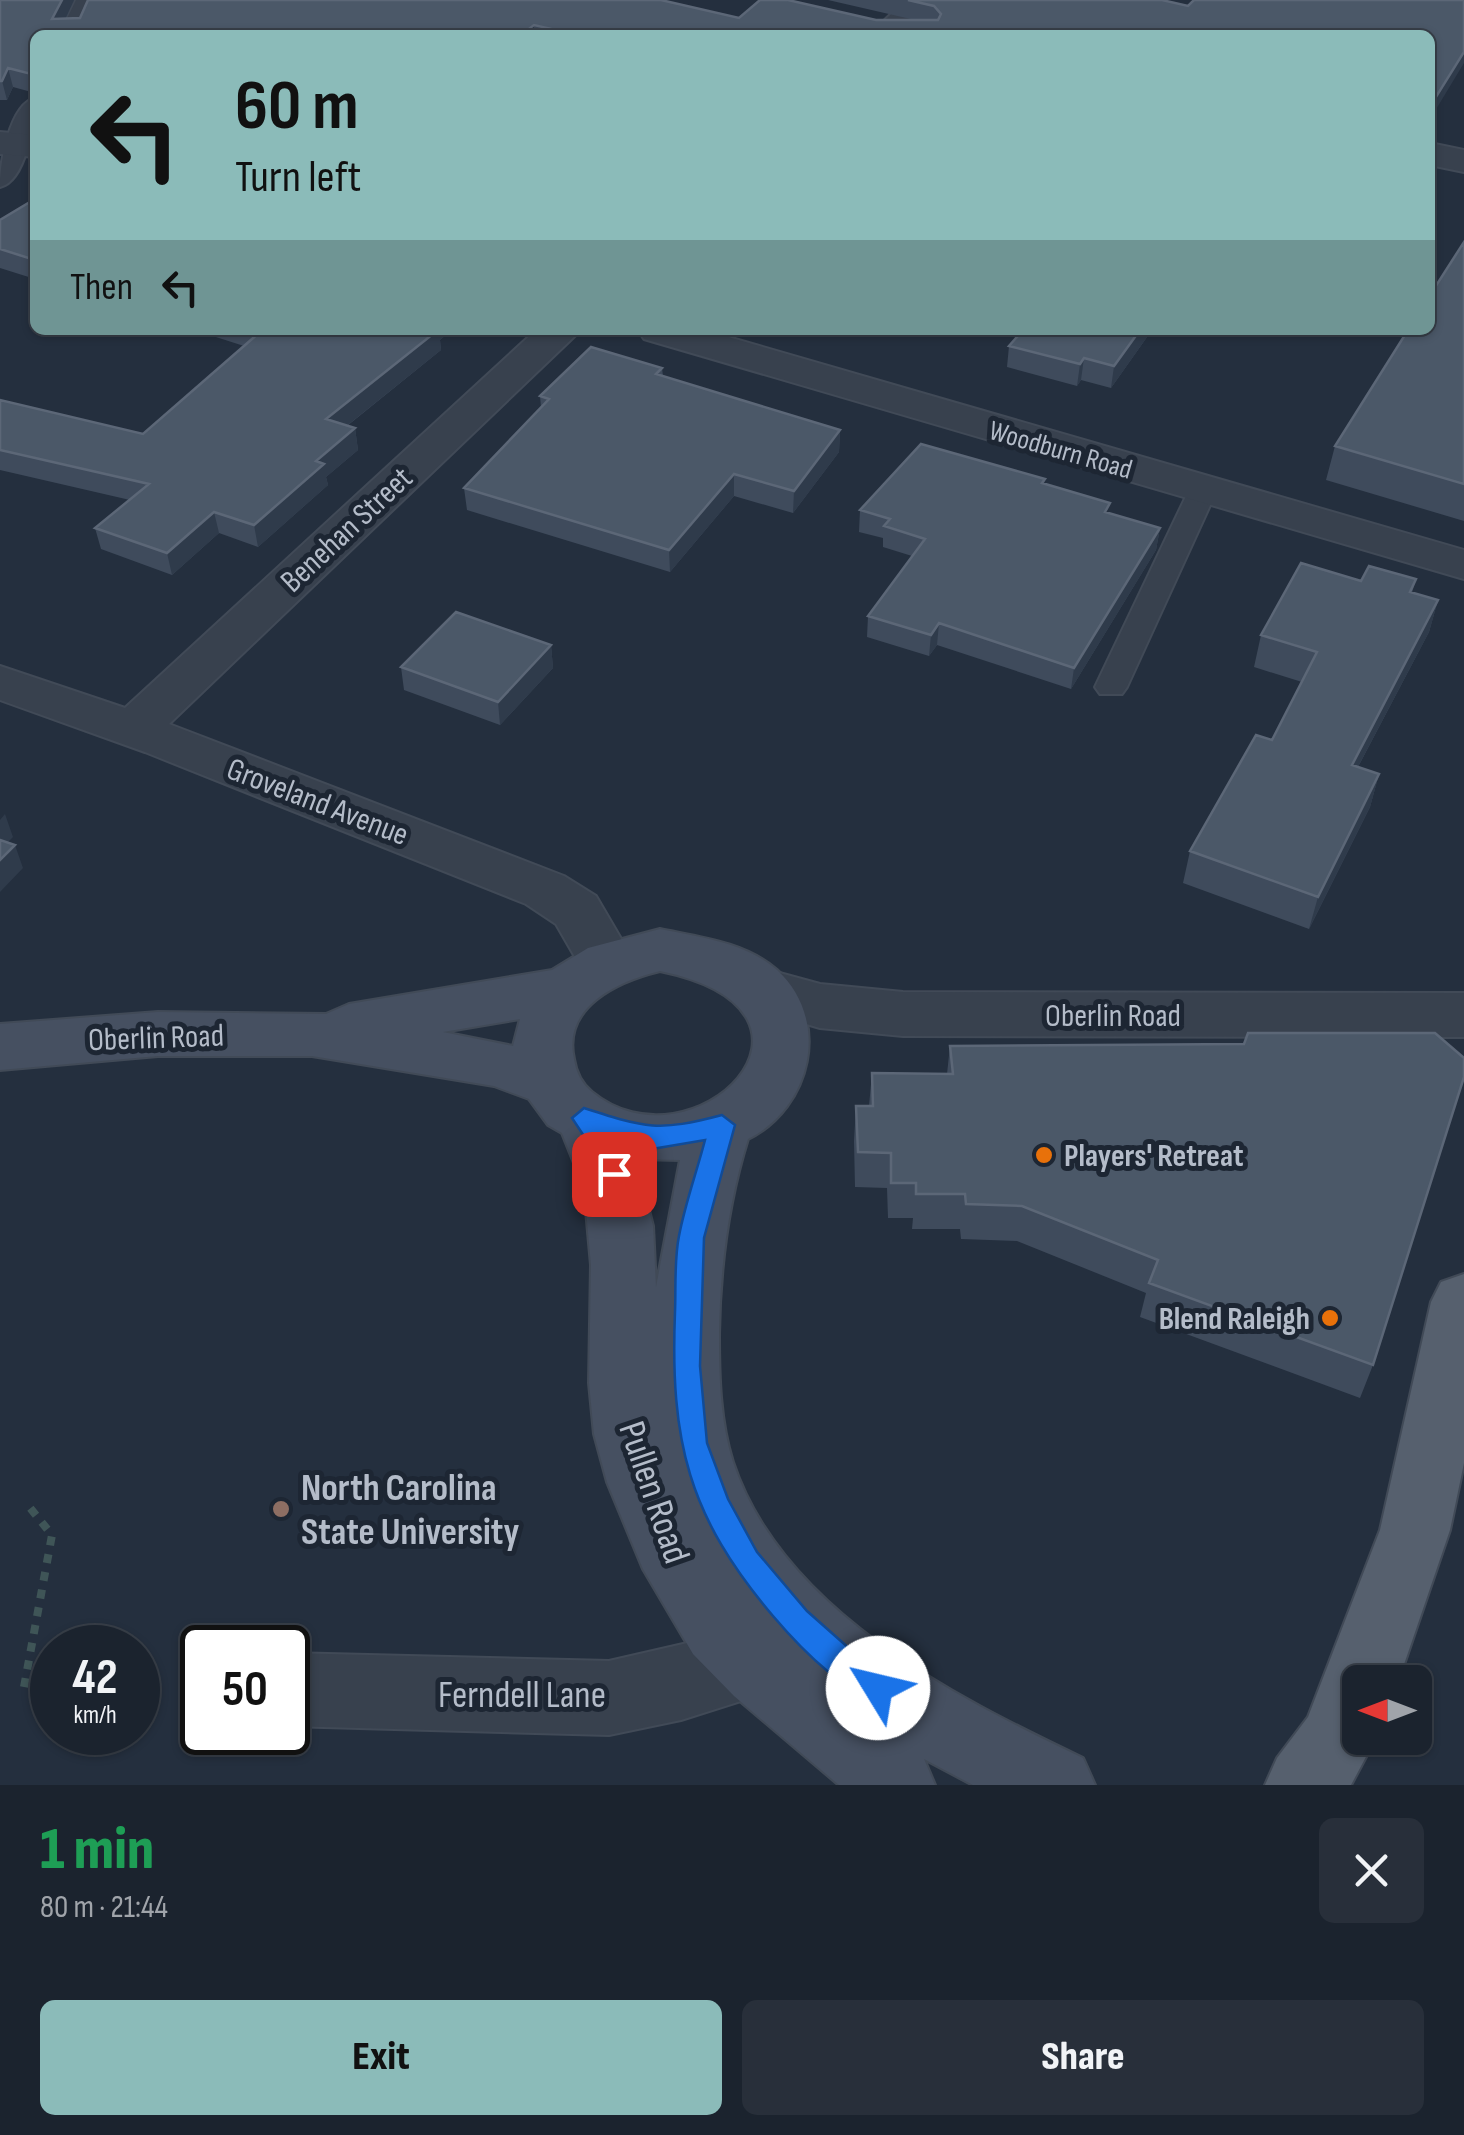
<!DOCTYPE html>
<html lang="en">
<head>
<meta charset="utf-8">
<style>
	:root { --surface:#1b232e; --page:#282f3a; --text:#f1f3f6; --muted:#a0a4aa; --line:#39404a; --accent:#8bbbb9 }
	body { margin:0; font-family:"Sofia Sans Condensed",sans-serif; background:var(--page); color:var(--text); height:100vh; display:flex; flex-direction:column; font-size:38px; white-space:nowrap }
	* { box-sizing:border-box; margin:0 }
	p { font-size:32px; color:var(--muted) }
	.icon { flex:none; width:55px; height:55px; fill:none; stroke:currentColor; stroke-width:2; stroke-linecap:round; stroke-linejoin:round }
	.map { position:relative; height:1785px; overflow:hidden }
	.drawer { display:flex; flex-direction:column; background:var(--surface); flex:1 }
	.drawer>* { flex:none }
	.guide { position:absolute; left:30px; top:30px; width:1405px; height:305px; border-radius:15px; box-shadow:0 2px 8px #0004,0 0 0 2px var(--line); background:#8bbbb9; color:#111; overflow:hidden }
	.needle { width:65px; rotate:270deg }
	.buttons { position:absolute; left:1342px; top:1665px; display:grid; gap:20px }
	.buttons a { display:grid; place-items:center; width:90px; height:90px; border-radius:15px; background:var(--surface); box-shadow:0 2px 8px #0004,0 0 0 2px var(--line); font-size:50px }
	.speed { position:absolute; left:30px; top:1625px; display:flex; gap:20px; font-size:50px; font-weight:700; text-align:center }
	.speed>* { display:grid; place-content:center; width:130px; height:130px; border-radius:50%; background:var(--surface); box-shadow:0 2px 8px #0004,0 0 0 2px var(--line); line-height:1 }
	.speed small { font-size:25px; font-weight:400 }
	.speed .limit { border:5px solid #111; border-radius:15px; background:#fff; color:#111 }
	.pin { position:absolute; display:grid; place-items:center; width:85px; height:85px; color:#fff; margin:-42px; border-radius:20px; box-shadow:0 5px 15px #0006 }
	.me { position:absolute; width:110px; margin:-55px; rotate:306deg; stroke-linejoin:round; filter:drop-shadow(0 0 8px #0008) }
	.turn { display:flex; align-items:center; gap:35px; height:210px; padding:0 40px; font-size:45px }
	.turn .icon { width:130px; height:130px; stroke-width:2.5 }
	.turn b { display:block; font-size:70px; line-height:85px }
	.then { display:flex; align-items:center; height:95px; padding:0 40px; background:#0003; gap:20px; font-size:38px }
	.round { display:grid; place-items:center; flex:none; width:105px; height:105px; border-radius:15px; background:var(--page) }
	.head { display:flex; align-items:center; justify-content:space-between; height:170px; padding:0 40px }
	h1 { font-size:60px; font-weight:800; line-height:75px; color:#1e9e55 }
	.button { display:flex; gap:20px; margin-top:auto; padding:20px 40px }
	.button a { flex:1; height:115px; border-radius:15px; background:var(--accent); color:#111; font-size:40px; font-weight:800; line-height:115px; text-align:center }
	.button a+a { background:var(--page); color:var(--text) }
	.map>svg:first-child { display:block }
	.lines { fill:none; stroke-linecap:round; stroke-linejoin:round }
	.service-casing { stroke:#414a57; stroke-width:4 }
	.minor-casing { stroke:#414a57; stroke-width:4 }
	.tertiary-casing { stroke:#414a57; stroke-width:4 }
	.secondary-casing { stroke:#414a57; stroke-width:4 }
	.primary-casing { stroke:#414a57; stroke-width:4 }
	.path { stroke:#3f5557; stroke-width:8; stroke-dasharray:9 9; stroke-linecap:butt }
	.service { fill:#38414e; fill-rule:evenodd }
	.minor { fill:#38414e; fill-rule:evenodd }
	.tertiary { fill:#38414e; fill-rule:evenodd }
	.secondary { fill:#465061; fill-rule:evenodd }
	.primary { fill:#56606e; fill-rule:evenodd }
	.wall { fill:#3f4b5c }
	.shaded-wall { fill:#2f3b4b }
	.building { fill:#4b5868; stroke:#5c6777; stroke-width:2.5 }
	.route { fill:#1a73e8; stroke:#114b97; stroke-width:2.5 }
	.food-dot { fill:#e8710a; stroke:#1d2633; stroke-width:4 }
	.education-dot { fill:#8d6e63; stroke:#1d2633; stroke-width:4 }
	.labels { text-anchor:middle; stroke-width:10; stroke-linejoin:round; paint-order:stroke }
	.far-street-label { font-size:28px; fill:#b4bcc9; stroke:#1d2633 }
	.street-label { font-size:32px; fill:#b4bcc9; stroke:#1d2633 }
	.poi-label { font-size:32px; font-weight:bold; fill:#b4bcc9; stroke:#1d2633; text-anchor:start }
	.near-poi-label { font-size:38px; font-weight:bold; fill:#b4bcc9; stroke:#1d2633; text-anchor:start }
	.near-street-label { font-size:38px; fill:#b4bcc9; stroke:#1d2633 }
</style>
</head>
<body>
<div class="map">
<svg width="1464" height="1785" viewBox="0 0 1464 1785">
	<rect width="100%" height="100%" fill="#242f3e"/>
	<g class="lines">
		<g class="service-casing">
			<path id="service" d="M76 0H96L81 35H59Z
				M35 98C35 121 26 181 0 187 0 164 9 105 35 98Z
				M1203 481 1217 490 1127 687 1122 694H1100L1095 687 1189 490Z"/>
		</g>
		<g class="minor-casing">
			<path id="minor" d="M906 0H942L906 35H869Z
				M0 132 35 135V157L0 154Z
				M1430 143 1464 150V172L1430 165Z
				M536 330H581L169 724 564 876 596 896 634 961 626 976 606 982 586 976 556 924 526 904 145 752 0 700V666L125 708Z
				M638 330H704L1464 550V579L644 339Z
				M753 1628 779 1639 790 1664 779 1689 681 1720 609 1735 288 1726V1653L609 1661Z"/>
		</g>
		<g class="tertiary-casing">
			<path id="tertiary" d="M765 969 820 984 903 992 1464 993V1037L903 1036 820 1028 745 1006 736 991 745 976Z"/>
		</g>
		<g class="secondary-casing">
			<path id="secondary" d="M660 929C699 937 745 942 777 970 832 1020 811 1108 748 1139 728 1203 720 1267 719 1334 719 1376 720 1421 733 1462 782 1610 953 1696 1083 1758L1095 1785H973L924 1759 935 1785H839L734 1696 693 1654 643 1569 607 1482 594 1434 589 1383 591 1265 584 1188 562 1133 548 1125 529 1099 494 1086 312 1056H158L0 1070V1024L158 1012 326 1014 349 1004 552 970 588 948ZM660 971C858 1012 693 1175 592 1092 581 1083 576 1072 574 1059 562 1006 619 981 660 971ZM520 1019 513 1046 443 1032ZM636 1159 680 1160 656 1287 653 1226Z"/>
		</g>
		<g class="primary-casing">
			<path id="primary" d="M1464 1274V1463L1450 1530 1398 1682H1360V1738H1376L1351 1785H1265L1277 1758 1308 1717 1380 1530 1431 1302 1441 1282Z"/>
		</g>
		<path class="path" d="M24 1687 52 1535 27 1504"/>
		<use href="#service" class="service"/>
		<use href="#minor" class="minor"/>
		<use href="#tertiary" class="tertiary"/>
		<use href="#secondary" class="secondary"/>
		<use href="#primary" class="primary"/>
	</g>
	<path class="wall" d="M0 0H74L66 19 739 18 915 20 828 0H1162L1188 6 1464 0 1432 116H1430V35H35V93L13 87 7 100H0Z
		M35 199V279L0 268V220Z
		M1464 242V521L1326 480 1335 446Z
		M194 330H447V334L440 340 441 350 347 426 355 428 358 450 326 477 328 485 258 547 219 533 172 575 101 549 95 528 130 500 0 470V400L143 434 244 346Z
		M1152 330 1111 388 1081 380 1077 386 1007 367 1009 346Z
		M662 368 663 376 840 430 839 452 793 513 734 496 670 572 467 510 464 488 541 407 540 396Z
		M1045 479 1044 484 1109 513 1160 528 1156 550 1071 689 937 645 929 656 867 637 868 616 912 556 883 547V538L859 532 860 510Z
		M1416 579 1412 593 1438 600 1429 632 1358 767 1379 774 1370 807 1309 929 1183 883 1190 851 1272 740 1302 682 1254 667 1261 635 1361 581Z
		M551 645 553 668 500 725 404 690 401 667Z
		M950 1046 1373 1365 1360 1398 1140 1317 1146 1293 1017 1241 961 1239 960 1229H912L913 1218H888L887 1188 855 1187 854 1141 856 1106H869L872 1073 947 1074Z"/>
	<path class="shaded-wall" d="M62 0H74L58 35 52 19Z
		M534 25V35H521Z
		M1464 52V63L1432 116 1436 97Z
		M8 68 13 87 7 100 2 81Z
		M429 330H447V334L440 340 441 350 329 440 326 419Z
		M1140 330H1152L1111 388 1114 366Z
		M1084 358 1081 380 1077 386 1080 364Z
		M355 428 358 450 326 477 328 485 258 547 254 525 316 461Z
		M840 430 839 452 793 513 794 491Z
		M734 474V496L670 572 669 550Z
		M214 512 219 533 172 575 167 553Z
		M1160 528 1156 550 1071 689 1074 668Z
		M1438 600 1429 632 1342 797 1352 765Z
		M939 623 937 645 929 656 931 635Z
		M551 645 553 668 500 725 498 702Z
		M1379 774 1370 807 1309 929 1318 897Z
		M5 814 13 837 0 850V820Z
		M15 845 23 868 0 892V860Z"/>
	<path class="building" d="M0 0H62L52 19 80 18 88 0H661L739 18 760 0H788L876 20H938L941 14 934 6 908 0H1162L1188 6 1194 0H1464V52L1436 97 1430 96V35H578L534 25 521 35H35V75L8 68 2 81H0Z
		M35 199V260L0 249V220Z
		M1464 242V484L1335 446 1408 330H1430V295Z
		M255 330H438L326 419 355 428 316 461 324 464 254 525 214 512 167 553 95 528 149 484 0 450V400L143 434 260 332Z
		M1023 330H1140L1114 366 1084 358 1080 364 1009 346Z
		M591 347 662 368 656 374 840 430 794 491 734 474 669 550 464 488 549 399 540 396Z
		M921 444 1045 479 1042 483 1110 503 1105 512 1160 528 1074 668 939 623 931 635 868 616 925 539 884 526 890 519 860 510Z
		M1301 563 1361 581 1369 566 1416 579 1410 592 1438 600 1352 765 1379 774 1318 897 1190 851 1256 735 1272 740 1317 652 1261 635Z
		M456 612 551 645 498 702 401 667Z
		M0 840 15 845 0 860Z
		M1248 1033H1435L1464 1058V1077L1373 1365 1149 1283 1158 1260 1022 1206 966 1204 965 1194H916V1183H891V1153L858 1152 856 1106H873L872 1073 953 1074 950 1046 1244 1044Z"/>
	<path class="route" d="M584 1108C646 1128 658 1132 722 1115L735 1125 704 1238 700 1366 707 1443 728 1499 757 1552 807 1611 860 1658 889 1677 894 1688 889 1698 878 1703C837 1686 801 1649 773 1616 688 1516 670 1441 675 1312 676 1288 674 1260 679 1236 685 1204 697 1171 705 1140L652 1149 614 1140 627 1174 614 1184 605 1181 592 1148 572 1118Z"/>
	<g class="food-dot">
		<circle cx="1044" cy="1155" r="10"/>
		<circle cx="1330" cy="1318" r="10"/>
	</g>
	<circle class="education-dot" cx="281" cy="1509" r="10"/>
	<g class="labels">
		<g class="far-street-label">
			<text transform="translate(1061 449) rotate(16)" y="10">Woodburn Road</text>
		</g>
		<g class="street-label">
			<text transform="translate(346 529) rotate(-43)" y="11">Benehan Street</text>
			<text transform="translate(318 801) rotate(21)" y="11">Groveland Avenue</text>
			<text x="1113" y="1026">Oberlin Road</text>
			<text transform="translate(156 1037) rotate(-2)" y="11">Oberlin Road</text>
		</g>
		<g class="poi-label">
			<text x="1064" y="1166">Players' Retreat</text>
			<text x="1310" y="1329" text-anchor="end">Blend Raleigh</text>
		</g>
		<g class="near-poi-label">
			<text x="301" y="1500">North Carolina<tspan x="301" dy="44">State University</tspan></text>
		</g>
		<g class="near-street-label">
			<text transform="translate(655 1492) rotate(71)" y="13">Pullen Road</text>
			<text x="522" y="1707">Ferndell Lane</text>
		</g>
	</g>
</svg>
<div class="buttons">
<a><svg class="needle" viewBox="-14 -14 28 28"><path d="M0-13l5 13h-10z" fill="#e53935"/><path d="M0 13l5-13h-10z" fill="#a0a4aa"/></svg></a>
</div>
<div class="speed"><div>42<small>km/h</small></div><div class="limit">50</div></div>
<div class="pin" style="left:614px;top:1174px;background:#d93025"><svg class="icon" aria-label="arrive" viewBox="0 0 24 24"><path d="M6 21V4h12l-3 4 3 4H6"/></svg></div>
<svg class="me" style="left:878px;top:1688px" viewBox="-20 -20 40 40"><circle r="19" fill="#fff"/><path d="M0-13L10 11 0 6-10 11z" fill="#1a73e8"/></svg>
<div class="guide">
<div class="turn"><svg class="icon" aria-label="left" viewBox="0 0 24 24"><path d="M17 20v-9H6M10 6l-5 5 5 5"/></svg><div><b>60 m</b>Turn left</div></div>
<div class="then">Then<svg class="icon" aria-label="left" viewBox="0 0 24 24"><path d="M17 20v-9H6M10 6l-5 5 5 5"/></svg></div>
</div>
</div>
<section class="drawer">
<div class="head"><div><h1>1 min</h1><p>80 m · 21:44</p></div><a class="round"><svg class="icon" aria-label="close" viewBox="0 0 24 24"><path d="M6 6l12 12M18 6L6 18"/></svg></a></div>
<div class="button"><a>Exit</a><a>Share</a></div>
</section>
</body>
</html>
